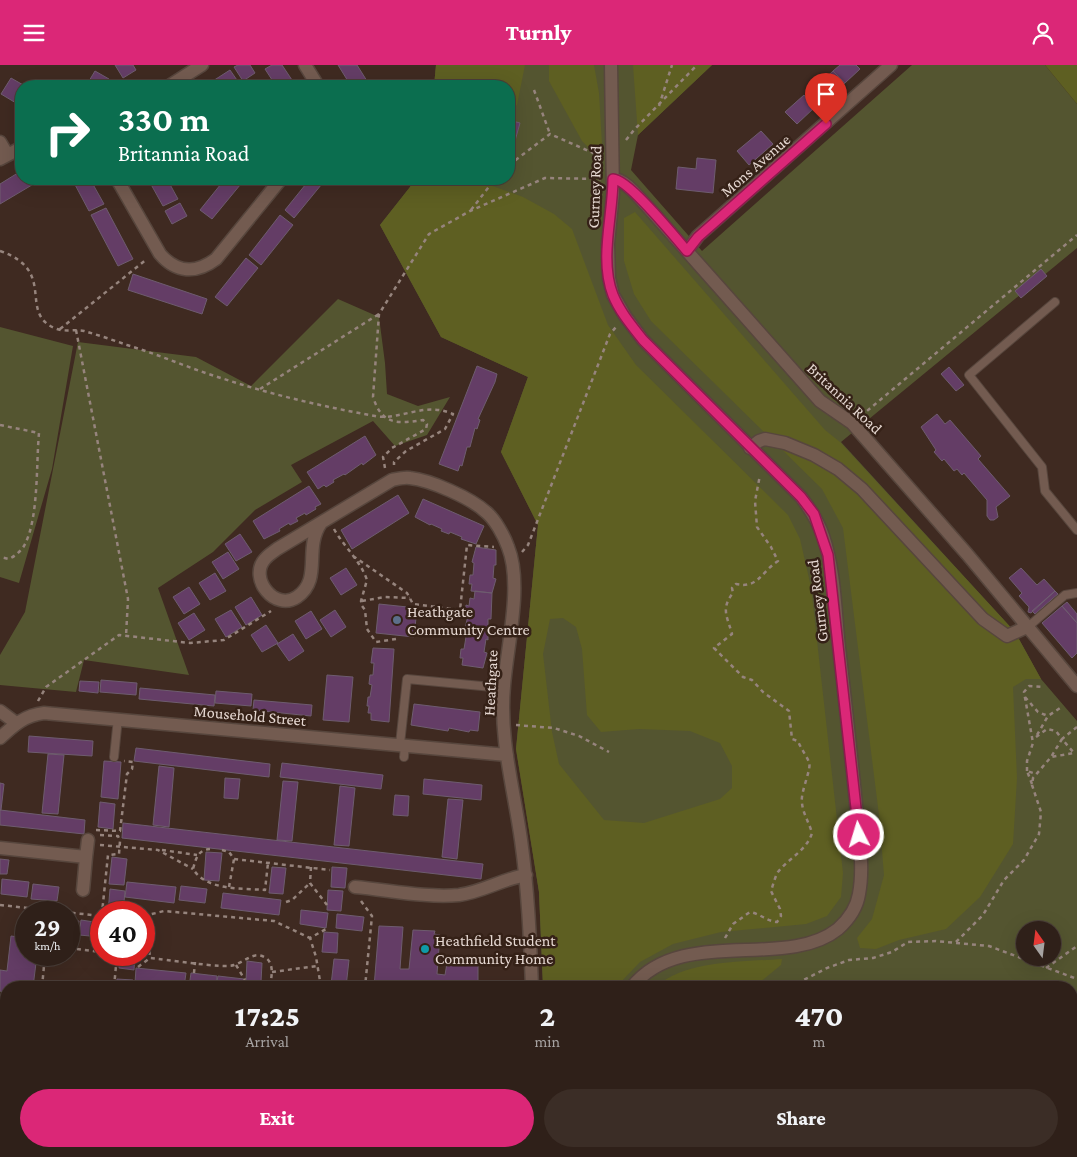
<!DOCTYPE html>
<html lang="en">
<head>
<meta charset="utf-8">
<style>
	:root { --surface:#2f2019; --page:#3b2d26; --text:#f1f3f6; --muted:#a7a3a2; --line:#4a3e38; --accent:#db2777 }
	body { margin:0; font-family:"Crimson Pro",serif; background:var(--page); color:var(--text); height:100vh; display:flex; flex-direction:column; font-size:19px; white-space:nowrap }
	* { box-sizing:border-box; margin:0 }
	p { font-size:16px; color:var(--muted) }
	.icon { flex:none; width:28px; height:28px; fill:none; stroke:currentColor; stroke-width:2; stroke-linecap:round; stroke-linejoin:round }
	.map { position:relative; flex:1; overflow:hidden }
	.sheet { position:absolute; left:0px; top:916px; width:1078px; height:176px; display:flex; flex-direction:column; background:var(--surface); border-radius:20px 20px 0 0; box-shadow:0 5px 20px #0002,0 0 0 1px var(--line) }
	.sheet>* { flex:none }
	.banner { position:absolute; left:15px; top:15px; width:500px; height:105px; border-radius:20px; box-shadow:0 5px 20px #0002,0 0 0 1px var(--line); background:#0b6e4f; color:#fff; overflow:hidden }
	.needle { width:32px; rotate:346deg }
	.buttons { position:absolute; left:1016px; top:856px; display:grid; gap:10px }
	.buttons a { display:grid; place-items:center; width:45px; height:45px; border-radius:50%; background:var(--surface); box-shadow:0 5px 20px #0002,0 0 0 1px var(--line); font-size:25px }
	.speed { position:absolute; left:15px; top:836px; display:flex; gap:10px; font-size:25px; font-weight:700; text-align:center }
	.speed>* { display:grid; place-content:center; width:65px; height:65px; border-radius:50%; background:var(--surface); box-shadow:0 5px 20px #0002,0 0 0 1px var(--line); line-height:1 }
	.speed small { font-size:12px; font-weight:400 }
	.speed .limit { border:8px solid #d22; background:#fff; color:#111 }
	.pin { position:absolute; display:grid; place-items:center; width:42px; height:42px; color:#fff; margin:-51px -21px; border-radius:50% 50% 50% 0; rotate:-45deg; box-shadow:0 0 5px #0007 }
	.pin .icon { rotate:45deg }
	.me { position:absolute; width:55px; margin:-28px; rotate:355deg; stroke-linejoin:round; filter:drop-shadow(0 0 4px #0008) }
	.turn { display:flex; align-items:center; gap:18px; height:105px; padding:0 20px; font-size:22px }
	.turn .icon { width:65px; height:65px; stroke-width:2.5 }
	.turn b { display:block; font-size:35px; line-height:42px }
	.eta { display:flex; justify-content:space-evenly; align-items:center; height:85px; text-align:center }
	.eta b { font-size:30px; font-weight:800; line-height:35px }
	.button { display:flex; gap:10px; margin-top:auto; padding:10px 20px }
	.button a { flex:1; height:58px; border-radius:30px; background:var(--accent); color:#fff; font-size:20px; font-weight:800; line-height:58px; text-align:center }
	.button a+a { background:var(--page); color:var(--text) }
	header { display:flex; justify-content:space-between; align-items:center; height:65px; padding:0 20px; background:var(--accent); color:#fff; font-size:22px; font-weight:800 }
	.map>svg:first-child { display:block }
	.green { fill:#545530; fill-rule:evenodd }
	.forest { fill:#5e5f22; fill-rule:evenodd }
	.building { fill:#643d66; stroke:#6e5c6f }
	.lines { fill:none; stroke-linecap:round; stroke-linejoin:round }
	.service-casing { stroke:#57463d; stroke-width:10 }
	.minor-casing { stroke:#57463d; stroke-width:15 }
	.tertiary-casing { stroke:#57463d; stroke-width:15 }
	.primary-casing { stroke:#57463d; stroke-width:15 }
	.path { stroke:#96847d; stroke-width:2.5; stroke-dasharray:4 4; stroke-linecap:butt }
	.service { stroke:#735b50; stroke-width:8 }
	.minor { stroke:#735b50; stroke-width:12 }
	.tertiary { stroke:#735b50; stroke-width:12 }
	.primary { stroke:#9388ae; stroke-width:12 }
	.route-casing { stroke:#8e194d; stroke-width:12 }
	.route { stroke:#db2777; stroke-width:9 }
	.service-dot { fill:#5c6f8a; stroke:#352117; stroke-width:2 }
	.culture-dot { fill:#0f9aa8; stroke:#352117; stroke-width:2 }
	.labels { text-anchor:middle; stroke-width:5; stroke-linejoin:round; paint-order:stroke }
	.street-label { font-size:16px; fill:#e6d8d2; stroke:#352117 }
	.poi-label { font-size:16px; fill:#e6d8d2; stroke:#352117; text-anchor:start }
</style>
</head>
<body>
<header><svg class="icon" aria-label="menu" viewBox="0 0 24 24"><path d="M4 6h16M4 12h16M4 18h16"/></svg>Turnly<svg class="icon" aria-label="person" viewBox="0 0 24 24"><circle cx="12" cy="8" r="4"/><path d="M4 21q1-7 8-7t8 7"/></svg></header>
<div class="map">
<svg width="1077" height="1092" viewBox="0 0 1077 1092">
	<rect width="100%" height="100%" fill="#3f2a21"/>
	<path class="green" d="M436 0H712L638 70 631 105 702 186 912 0H1045L1077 39V183L841 377 1015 567 1041 614 1077 656V1061L1071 1062V922H543L539 827 516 684 538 460 501 387 528 312 441 272 380 160 410 122 414 114H509V21H434ZM1025 865H1052V892H1025Z
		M338 234 379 252 385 298 387 329 418 341 450 332 427 370 395 381 373 356 291 400 302 417 255 445 213 487 158 523 189 610 84 595 76 627 0 620V590L25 547 78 277 196 292 251 321Z
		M0 262 73 281 52 404 19 518 0 512Z
		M213 1086H518V1092H218Z"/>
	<path class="forest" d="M436 0H525L517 40 509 45V21H434Z
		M549 0H594L599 28 602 79 595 89 582 76 549 16Z
		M633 0H712L638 70Z
		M1045 0H1077V39Z
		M414 114H479L487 119 523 132 554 149 572 164 608 260 636 300 788 450 800 474 811 522 843 808 841 832 827 851 806 859 721 867 673 879 640 897 616 922H543L539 827 516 684 538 460 501 387 528 312 441 272 380 160 410 122ZM563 553 576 562 582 584 587 650 601 667 639 664 690 666 720 678 732 701V723L720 734 644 758 604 755 559 699 552 667 543 589 550 554Z
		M635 147 825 365 840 377 1015 567 1041 614H1026L1013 622 1017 713 1013 779 980 832 946 864 899 875 876 884 860 883 857 873 872 854 884 810 879 750 843 463 822 424 651 256 634 229 624 196V153Z
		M782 894 781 900 754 922H656C685 895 744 897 782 894Z
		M1077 1000V1061L1071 1062V1002Z
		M606 1086H844V1092H606Z"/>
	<path class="building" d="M115 0H133L136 5 123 13Z
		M238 0H250L255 8 243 16 234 2Z
		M272 0H282L296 21H276L265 4Z
		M338 0H357L367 16 358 21H351Z
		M840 0H856L860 4 845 18 833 6Z
		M230 5 239 18 234 21H205Z
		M95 6 109 14 105 21H86Z
		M833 6 845 18 829 33 818 20Z
		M11 13 25 21H21V41L1 29Z
		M804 30 815 42 797 59 785 47Z
		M509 55 520 58 513 83 509 82Z
		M761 66 773 79 749 100 737 86Z
		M697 93 716 95 713 128 676 124 678 102 696 104Z
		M21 106V114H42L0 139V119Z
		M72 114H90L104 139 89 146Z
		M148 114H167L178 134 163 141Z
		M225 114H245L212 154 200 145Z
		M310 114H326L294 153 285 145Z
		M180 138 187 151 172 159 165 146Z
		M106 143 133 194 118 201 91 150Z
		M280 150 293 160 261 200 249 190Z
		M246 193 258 203 227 241 215 232Z
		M1041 204 1047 211 1021 233 1015 226Z
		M133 209 207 234 202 249 128 225Z
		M477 301 497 309 495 317 478 354 480 355 477 364 475 363 470 382H467L462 401 460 400 458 406 439 399Z
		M949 302 964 320 956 326 941 309Z
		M937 349 945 359 950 355 981 391 978 394 1010 431 996 442 998 452 994 455H990L987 451V435L964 408 962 410 957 404 954 406 944 394 942 396 934 387 936 385 921 362Z
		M365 371 376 390 363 400 362 398 345 410 344 409 333 415 334 417 326 422 324 420 318 424 307 407Z
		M309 421 321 439 315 442 316 444 306 450 305 448 296 453 298 456 290 460 289 458 279 464 280 466 264 474 253 456Z
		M398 430 409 448 352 484 341 465Z
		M423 434 484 461 476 479 461 474 462 472 450 467 449 469 441 466 442 464 431 459 430 460 415 452Z
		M240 469 252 487 236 496 225 479Z
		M476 482 496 485V500H494L493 513 496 514 492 528 471 526 472 519H469L470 510H473L474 498 472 497Z
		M228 487 239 504 223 514 212 497Z
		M346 503 357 520 341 530 330 513Z
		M1021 503 1037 520 1044 514 1055 526 1031 548 1028 547 1029 542 1019 531 1022 528 1009 513Z
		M215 508 226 526 210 535 199 518Z
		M189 522 200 539 184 549 173 532Z
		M475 526 492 528 491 554H488V575L486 574 484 587 487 588 483 603 462 600 463 593H460L461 584H464L466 572 463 571 468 551H465L466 540 469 541 470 533 474 534Z
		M1055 526 1058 529 1035 549 1032 546Z
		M251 532 262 550 246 560 235 542Z
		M1067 537 1077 549V558L1062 541Z
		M379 539 417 543 414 572 376 568Z
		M1062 541 1077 558V588L1072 593 1042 558Z
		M231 545 242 562 226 572 215 554Z
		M335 545 346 562 331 572 320 555Z
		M311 546 322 564 306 574 295 556Z
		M194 548 205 565 189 575 178 558Z
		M266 560 278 578 262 587 251 570Z
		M293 569 304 586 289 596 277 579Z
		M373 583 394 584 389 657 371 655V648H368L369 641H367L368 632H370L372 620 369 619 370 610H373L374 598H371Z
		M327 610 353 612 349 657 323 655Z
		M101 615 137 618 136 630 100 627Z
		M80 616 99 617 98 628 79 626Z
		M140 623 215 630 214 641 139 634Z
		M216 626 252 629 251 641 215 638Z
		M254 635 312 640 311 651 253 645Z
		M414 639 480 647 478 666 470 665 469 667 449 663 448 666 411 660Z
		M29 671 93 676 92 691 28 687Z
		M136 683 270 699 269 712 134 696Z
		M48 689 64 690 58 749 42 748Z
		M104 696 121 697 118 734 101 732Z
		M282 698 383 710 381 724 280 712Z
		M159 701 174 703 169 762 153 760Z
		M225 713 240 714 238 734 224 733Z
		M424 714 482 720 481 735 423 729Z
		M283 716 298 717 292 776 277 775Z
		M0 718 4 719 1 745H0Z
		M340 721 355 723 349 781 334 780Z
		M395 730 409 731 408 751 393 750Z
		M448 734 463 735 457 794 442 792Z
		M100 737 115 739 113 764 98 762Z
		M0 745 85 755 84 769 0 760Z
		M123 758 483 799 481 814 122 773Z
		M206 787 222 788 219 816 204 815Z
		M112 792 127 794 124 820 109 819Z
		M0 794 9 795 7 809H0Z
		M272 802 286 803 283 829 269 828Z
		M332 802 347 803 345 823 331 822Z
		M2 814 29 817 27 832 1 829Z
		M127 817 176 822 174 838 125 832Z
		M33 819 59 822 57 836 31 834Z
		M181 821 207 824 205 838 179 835Z
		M110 824 125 826 123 848H108Z
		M328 825 343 826 341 846 327 845Z
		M223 828 281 835 279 850 221 843Z
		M301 845 328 848 326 863 300 859Z
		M337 849 364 852 362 866 336 863Z
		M69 855 79 856 77 870 69 869Z
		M81 855 101 858V872L79 870Z
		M379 861 403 862 400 904H409L413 865 435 866 434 869 440 870 437 909 445 910 447 898 478 900V922H422V921L401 919 400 922H374Z
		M324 867 338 868 337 888 322 887Z
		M11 871 26 873V890H37L33 922H6V962H0L3 927 0 926V905L7 906Z
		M121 890H135L134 905 119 903Z
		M334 894 349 895 346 922 331 920Z
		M247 896 262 898 261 917 246 916Z
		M136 903 186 908 184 922 135 918Z
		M191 908 217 911 216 922H189Z
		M218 911 244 914 243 922H216Z
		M117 914 133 915 132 922H116Z
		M566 1086H586V1092H566Z
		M918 1086H925L924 1092H902V1089L917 1092Z
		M949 1086H964V1092H949Z
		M964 1086H977V1092H964Z
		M998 1086H1012V1092H998Z
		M1012 1086H1025L1026 1092H1012Z"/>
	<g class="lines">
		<g class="service-casing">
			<path id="service" d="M1055 237 969 310 1042 402 1045 426 1077 465
				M1029 561 1065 530 1077 528
				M400 679 407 614 503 623
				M114 692 118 653
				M404 692 405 679
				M881 1092V1086"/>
		</g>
		<g class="minor-casing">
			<path id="minor" d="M305 0 318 21
				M169 21 202 0
				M0 77 7 89
				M0 94 17 85H21
				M117 114 160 189C176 208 196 209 216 194L281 114
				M613 114C625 114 638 132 647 141L820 336 852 358 967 489 1077 621
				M687 186 698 171 891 0
				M750 383 759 376 765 374 785 378 814 390 838 404 862 424 983 554 1007 571 1029 561
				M321 458C303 484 323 514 297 532 275 547 248 513 265 494 268 490 273 487 277 484L392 415C397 414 404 412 410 413 430 415 471 433 486 447 495 454 504 471 508 482 523 519 507 581 504 621 499 673 514 724 521 775 528 824 530 873 532 922
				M0 646 16 658
				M0 673C14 660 25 650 44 648L507 690
				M0 783 86 792 88 775
				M355 822C389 825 426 833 459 830 483 827 502 814 526 810
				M83 825 86 792
				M0 987 6 989
				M0 1080 6 1070"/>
		</g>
		<g class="tertiary-casing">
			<path id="tertiary" d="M611 0 613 128 608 179 609 213 613 230 625 251 643 275 801 432C811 445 818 456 823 471 836 509 835 553 840 591 846 644 852 697 857 750 859 775 864 803 859 829 857 842 848 855 838 864 786 906 681 860 632 922
				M536 1092 537 1086"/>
		</g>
		<g class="primary-casing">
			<path id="primary" d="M0 1053 6 1055
				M139 1086 157 1092"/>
		</g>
		<path class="path" d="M534 25 550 69
			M659 41 672 0
			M626 75 634 65 697 0
			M509 100 550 69 600 91
			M471 145 495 114
			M0 186C59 206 16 249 57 264 65 267 75 264 84 266 98 270 113 275 127 280 160 290 191 304 224 314 273 330 325 342 375 351 400 356 424 336 453 349L445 364 406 386 394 397V400
			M60 264 147 194
			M76 265 128 534 126 571
			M260 324 379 249
			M861 351 1077 170
			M0 360 39 368C36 399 39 454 24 481 20 487 15 491 9 494L0 492
			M385 403 383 392 392 383 426 364 427 359 423 355C397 359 382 360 373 332L379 249 429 169 470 146 545 113 601 114
			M334 464C344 482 360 495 367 515L361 536 362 541 365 545 367 564 376 577 396 574
			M522 487 528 480 610 269 616 262
			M353 491 407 528 413 539 460 545 467 480 494 482
			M362 536 385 532 410 533
			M1025 632 1038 647 1048 651
			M38 636 46 622 119 570 190 578 224 575 271 546
			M516 660 554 663 579 671 609 687
			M1037 670 1048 651 1060 643
			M1036 672 1047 664 1056 666 1062 674 1077 662
			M1027 706V696L1033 678 1024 627 1029 621 1043 622
			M1032 719 1027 706 1036 709
			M96 765 120 766 127 709 132 704 133 697 124 696
			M100 770 118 771 120 776 119 789 108 790 102 848
			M100 780 158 785 193 804
			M210 784C198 785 196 793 193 804 207 826 241 823 265 825L268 798
			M162 785 197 790
			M222 785 229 787 234 794 330 805
			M311 802 310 818 327 840
			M229 822 234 794
			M361 836 372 851 365 922
			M286 837 292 835 310 818
			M0 840 101 851
			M144 851 164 846 274 856 310 873
			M144 863 148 871 150 893C164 894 225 904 234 900 245 897 254 885 266 893 275 900 271 913 270 922
			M725 873 733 859 750 847C761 849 766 856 777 857L781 851 780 844 771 826C773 820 775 812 778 807 789 793 807 785 812 768 809 757 803 749 802 738 800 727 812 704 809 697 806 690 801 684 798 676L792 674 789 646 763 627 752 615 743 612 714 583 732 569C728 553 720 544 733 528L732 523 736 519C758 524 761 507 778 496L771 482 757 462 755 436 760 410
			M956 877 983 850 1004 815 1024 795 1039 769 1041 747 1032 720 1033 713 1051 692 1062 674 1074 688 1051 692
			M69 883 101 887
			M236 900 245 915
			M138 902 150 893
			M1046 903 1077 881
			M272 907 317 901
			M194 908 195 897
			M253 920 270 921
			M42 922 45 890
			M114 922 117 890
			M321 922 316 892 310 873 326 864
			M790 922 827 903 849 895 873 893 892 887 908 877 936 876 989 881 1077 914
			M1071 935 1077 931
			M1071 958H1077
			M89 1086 112 1092
			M187 1086 204 1092
			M206 1086 208 1092
			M709 1092 714 1086"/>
		<use href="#service" class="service"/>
		<use href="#minor" class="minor"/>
		<use href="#tertiary" class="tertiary"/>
		<use href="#primary" class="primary"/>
	</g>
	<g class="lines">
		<g class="route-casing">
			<path id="route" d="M826 59 698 172 687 186C675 172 628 114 613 114 613 151 599 194 613 230 620 247 632 261 643 275L801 432 814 449 828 490 859 770"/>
		</g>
		<use href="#route" class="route"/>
	</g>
	<circle class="service-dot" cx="397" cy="555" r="5"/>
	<circle class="culture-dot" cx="425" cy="884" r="5"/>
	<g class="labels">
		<g class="street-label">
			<text transform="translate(755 100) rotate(-41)" y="6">Mons Avenue</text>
			<text transform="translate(594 122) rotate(-88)" y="6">Gurney Road</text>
			<text transform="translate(845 333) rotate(43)" y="6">Britannia Road</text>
			<text transform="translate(817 536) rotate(-97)" y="6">Gurney Road</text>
			<text transform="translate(490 618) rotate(-87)" y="6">Heathgate</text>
			<text transform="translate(250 650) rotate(5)" y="6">Mousehold Street</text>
		</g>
		<g class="poi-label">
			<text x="407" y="552">Heathgate<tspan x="407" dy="18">Community Centre</tspan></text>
			<text x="435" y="881">Heathfield Student<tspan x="435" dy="18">Community Home</tspan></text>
		</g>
	</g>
</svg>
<div class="buttons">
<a><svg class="needle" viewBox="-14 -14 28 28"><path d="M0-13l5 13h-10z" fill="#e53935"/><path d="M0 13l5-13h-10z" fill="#a7a3a2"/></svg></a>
</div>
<div class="speed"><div>29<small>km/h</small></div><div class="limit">40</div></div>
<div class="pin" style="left:826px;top:59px;background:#d93025"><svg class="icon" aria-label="arrive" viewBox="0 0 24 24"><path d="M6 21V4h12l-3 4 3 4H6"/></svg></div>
<svg class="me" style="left:859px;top:770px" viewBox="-20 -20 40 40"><circle r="17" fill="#db2777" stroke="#fff" stroke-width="3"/><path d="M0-11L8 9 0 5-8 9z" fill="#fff"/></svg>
<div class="banner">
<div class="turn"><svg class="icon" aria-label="right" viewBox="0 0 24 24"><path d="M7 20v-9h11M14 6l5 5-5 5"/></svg><div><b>330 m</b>Britannia Road</div></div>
</div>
<section class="sheet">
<div class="eta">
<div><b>17:25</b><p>Arrival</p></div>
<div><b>2</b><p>min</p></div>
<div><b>470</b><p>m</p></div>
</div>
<div class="button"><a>Exit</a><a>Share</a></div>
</section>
</div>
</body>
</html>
